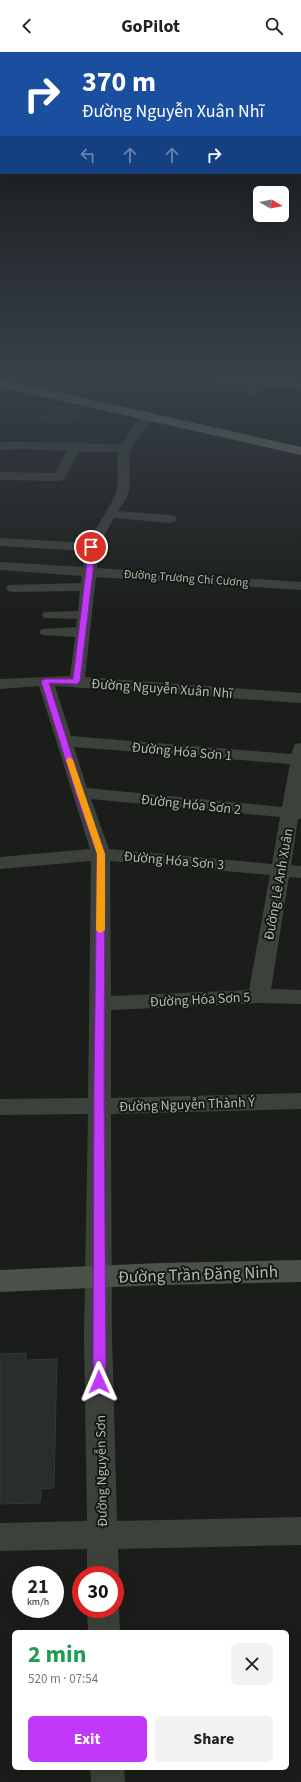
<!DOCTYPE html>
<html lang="en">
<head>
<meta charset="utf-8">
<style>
	:root { --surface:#fff; --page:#f2f2f2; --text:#222; --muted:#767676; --accent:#c238f8 }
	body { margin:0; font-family:"Source Sans 3",sans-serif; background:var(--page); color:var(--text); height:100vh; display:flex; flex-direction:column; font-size:15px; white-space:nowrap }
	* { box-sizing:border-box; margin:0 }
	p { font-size:13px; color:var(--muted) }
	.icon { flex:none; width:22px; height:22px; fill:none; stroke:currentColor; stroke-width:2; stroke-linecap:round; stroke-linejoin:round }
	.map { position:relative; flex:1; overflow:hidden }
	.details { position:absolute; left:12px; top:1578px; width:277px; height:140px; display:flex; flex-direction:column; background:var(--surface); border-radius:6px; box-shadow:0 4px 16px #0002 }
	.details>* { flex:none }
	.guide { position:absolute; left:0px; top:0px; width:301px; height:122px; box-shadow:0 4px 16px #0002; background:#1a4fa0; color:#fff; overflow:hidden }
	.needle { width:26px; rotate:100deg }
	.tools { position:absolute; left:253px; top:134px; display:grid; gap:8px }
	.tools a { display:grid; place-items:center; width:36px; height:36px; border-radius:6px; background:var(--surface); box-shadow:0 4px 16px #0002; font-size:20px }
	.speed { position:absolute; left:12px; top:1514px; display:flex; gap:8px; font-size:20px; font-weight:700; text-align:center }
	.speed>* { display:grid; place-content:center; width:52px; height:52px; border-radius:50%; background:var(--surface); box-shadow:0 4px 16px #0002; line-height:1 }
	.speed small { font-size:10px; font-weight:400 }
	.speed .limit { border:6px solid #d22; background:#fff; color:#111 }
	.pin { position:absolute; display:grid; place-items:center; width:34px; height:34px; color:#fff; margin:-17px; border:2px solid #fff; border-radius:50%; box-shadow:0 1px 4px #0007 }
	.me { position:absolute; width:44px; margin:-22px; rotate:359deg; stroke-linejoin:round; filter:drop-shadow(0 0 3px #0008) }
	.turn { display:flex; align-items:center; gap:14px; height:84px; padding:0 16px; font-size:18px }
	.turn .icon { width:52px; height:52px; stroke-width:2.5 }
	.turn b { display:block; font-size:28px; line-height:34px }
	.lanes { display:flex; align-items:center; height:38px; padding:0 16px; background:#0003; justify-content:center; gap:20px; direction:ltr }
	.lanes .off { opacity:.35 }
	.round { display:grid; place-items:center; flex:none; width:42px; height:42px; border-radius:6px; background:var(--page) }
	.head { display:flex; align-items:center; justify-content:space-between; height:68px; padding:0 16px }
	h1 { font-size:24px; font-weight:700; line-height:30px; color:#1e9e55 }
	.button { display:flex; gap:8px; margin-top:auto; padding:8px 16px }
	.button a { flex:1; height:46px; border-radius:6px; background:var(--accent); color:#fff; font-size:16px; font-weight:700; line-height:46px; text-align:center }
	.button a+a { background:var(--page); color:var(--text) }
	header { display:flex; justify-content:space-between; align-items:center; height:52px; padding:0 16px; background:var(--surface); font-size:18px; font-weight:700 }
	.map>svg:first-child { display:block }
	.building { fill:#2a2e2b; stroke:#343935 }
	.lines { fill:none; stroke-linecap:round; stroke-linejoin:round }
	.street { fill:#3c423b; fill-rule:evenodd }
	.secondary { fill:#4b5249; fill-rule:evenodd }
	.highway { fill:#6a7367; fill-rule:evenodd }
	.route { fill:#c238f8; stroke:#7e24a1 }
	.slow { fill:#f59e0b }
	.labels { text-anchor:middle; stroke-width:4; stroke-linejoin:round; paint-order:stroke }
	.far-street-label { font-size:12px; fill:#b1bdad; stroke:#151815 }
	.street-label { font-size:14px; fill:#b1bdad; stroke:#151815 }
	.near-street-label { font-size:17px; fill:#b1bdad; stroke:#151815 }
</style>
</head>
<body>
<header><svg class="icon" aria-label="back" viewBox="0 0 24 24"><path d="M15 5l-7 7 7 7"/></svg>GoPilot<svg class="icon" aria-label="search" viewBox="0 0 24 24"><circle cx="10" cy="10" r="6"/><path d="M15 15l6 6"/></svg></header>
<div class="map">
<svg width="301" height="1730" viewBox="0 0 301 1730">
	<rect width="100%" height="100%" fill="#1a1d1a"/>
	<path class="building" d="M59 354 84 359 66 372 38 368Z
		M26 1301V1308L57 1307 54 1436 41 1437 40 1451 0 1452V1302Z"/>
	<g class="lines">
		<path class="street" d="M252 326 257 329V342L251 345 245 342 247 329Z
			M149 362 155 365C147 375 138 383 132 395 126 409 132 425 129 439 127 446 122 453 118 459L170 463 175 464 177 467 175 470 170 471 114 466 98 495 97 516 301 530V538L96 525 85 625 301 641V651L55 634 71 684 291 702 295 692 301 691V767H298L291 813 301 814V826L289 825 271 937 301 938V952L259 951 111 958V1046L301 1041V1057L111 1062 112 1283 117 1469 301 1465V1493L118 1497 119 1523 115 1531V1523H87V1497L0 1499V1471L87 1469 84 1283 88 1062 0 1063V1047L88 1046 91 809 0 817V805L90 797 39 634 0 637V627L70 624 75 585 42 583 39 580 42 577 76 575 77 567 44 566 42 563 44 560 78 559 80 539 13 540 8 539 6 536 8 533 81 531 82 524 0 518V510L83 515 84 499 0 494V486L87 491C94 479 113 451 116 440 119 426 116 413 119 400H79L65 425 63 428 59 429 0 428V420L55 421 67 399 22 397 0 398V390C41 389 82 392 122 392 129 382 136 365 149 362ZM74 695 290 712 282 755 87 736ZM91 747 280 765 272 812 109 797ZM110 809 270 823 249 938 111 944Z
			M115 1548 119 1557 120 1580H88L87 1557H115Z
			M90 1716H124L125 1730H91Z"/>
		<path class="secondary" d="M199 324H235L301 330V338L205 328 201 327Z
			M301 1208V1230L160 1233 0 1240V1218L160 1211Z"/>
		<path class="highway" d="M0 327 301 395V403L0 335Z"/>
	</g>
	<linearGradient id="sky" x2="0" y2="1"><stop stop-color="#0e100e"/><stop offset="0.57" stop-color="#384049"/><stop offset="1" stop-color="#384049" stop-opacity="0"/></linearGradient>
	<rect width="301" height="566" fill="url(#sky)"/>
	<path class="route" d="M89 494 94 495 93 519 80 629 77 632 49 631 84 742 105 802 104 1035 106 1330 104 1334 99 1336 95 1334 93 1330 94 1035 97 802 76 742 41 629 45 627H73Z"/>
	<path class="slow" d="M69 705 73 708 105 802V878L100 881 96 878 97 802 66 708Z"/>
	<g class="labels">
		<g class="far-street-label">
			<text transform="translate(186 526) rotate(4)" y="4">Đường Trương Chí Cương</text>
		</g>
		<g class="street-label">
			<text transform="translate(162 636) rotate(4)" y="5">Đường Nguyễn Xuân Nhĩ</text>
			<text transform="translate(182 699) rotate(5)" y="5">Đường Hóa Sơn 1</text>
			<text transform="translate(191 752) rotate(6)" y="5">Đường Hóa Sơn 2</text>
			<text transform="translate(174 808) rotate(5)" y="5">Đường Hóa Sơn 3</text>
			<text transform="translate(278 832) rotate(-80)" y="5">Đường Lê Anh Xuân</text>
			<text transform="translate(200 947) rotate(-3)" y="5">Đường Hóa Sơn 5</text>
			<text transform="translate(187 1052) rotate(-2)" y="5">Đường Nguyễn Thành Ý</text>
			<text transform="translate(101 1419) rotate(-91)" y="5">Đường Nguyễn Sơn</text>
		</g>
		<g class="near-street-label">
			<text transform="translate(198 1222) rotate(-2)" y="6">Đường Trần Đăng Ninh</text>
		</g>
	</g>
</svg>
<div class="tools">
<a><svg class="needle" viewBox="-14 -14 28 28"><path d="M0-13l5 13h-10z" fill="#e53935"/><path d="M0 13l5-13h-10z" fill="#767676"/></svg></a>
</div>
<div class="speed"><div>21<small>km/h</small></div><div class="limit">30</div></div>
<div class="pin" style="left:91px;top:495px;background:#d93025"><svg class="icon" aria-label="arrive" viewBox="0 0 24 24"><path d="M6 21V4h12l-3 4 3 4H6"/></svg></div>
<svg class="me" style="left:99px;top:1330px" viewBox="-20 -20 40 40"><path d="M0-17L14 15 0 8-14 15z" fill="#c238f8" stroke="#fff" stroke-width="4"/></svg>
<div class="guide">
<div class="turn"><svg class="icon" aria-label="right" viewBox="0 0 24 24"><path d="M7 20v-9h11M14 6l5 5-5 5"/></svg><div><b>370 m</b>Đường Nguyễn Xuân Nhĩ</div></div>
<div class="lanes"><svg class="icon off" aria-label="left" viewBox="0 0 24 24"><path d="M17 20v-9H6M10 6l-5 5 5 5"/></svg><svg class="icon off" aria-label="ahead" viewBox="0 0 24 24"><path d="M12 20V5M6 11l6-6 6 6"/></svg><svg class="icon off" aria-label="ahead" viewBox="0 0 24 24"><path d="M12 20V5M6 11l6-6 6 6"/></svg><svg class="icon" aria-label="right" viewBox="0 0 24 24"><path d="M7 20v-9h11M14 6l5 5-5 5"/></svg></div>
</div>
<section class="details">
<div class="head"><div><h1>2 min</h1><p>520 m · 07:54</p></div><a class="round"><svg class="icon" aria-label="close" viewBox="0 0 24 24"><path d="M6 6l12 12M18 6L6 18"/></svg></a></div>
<div class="button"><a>Exit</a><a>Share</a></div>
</section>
</div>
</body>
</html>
